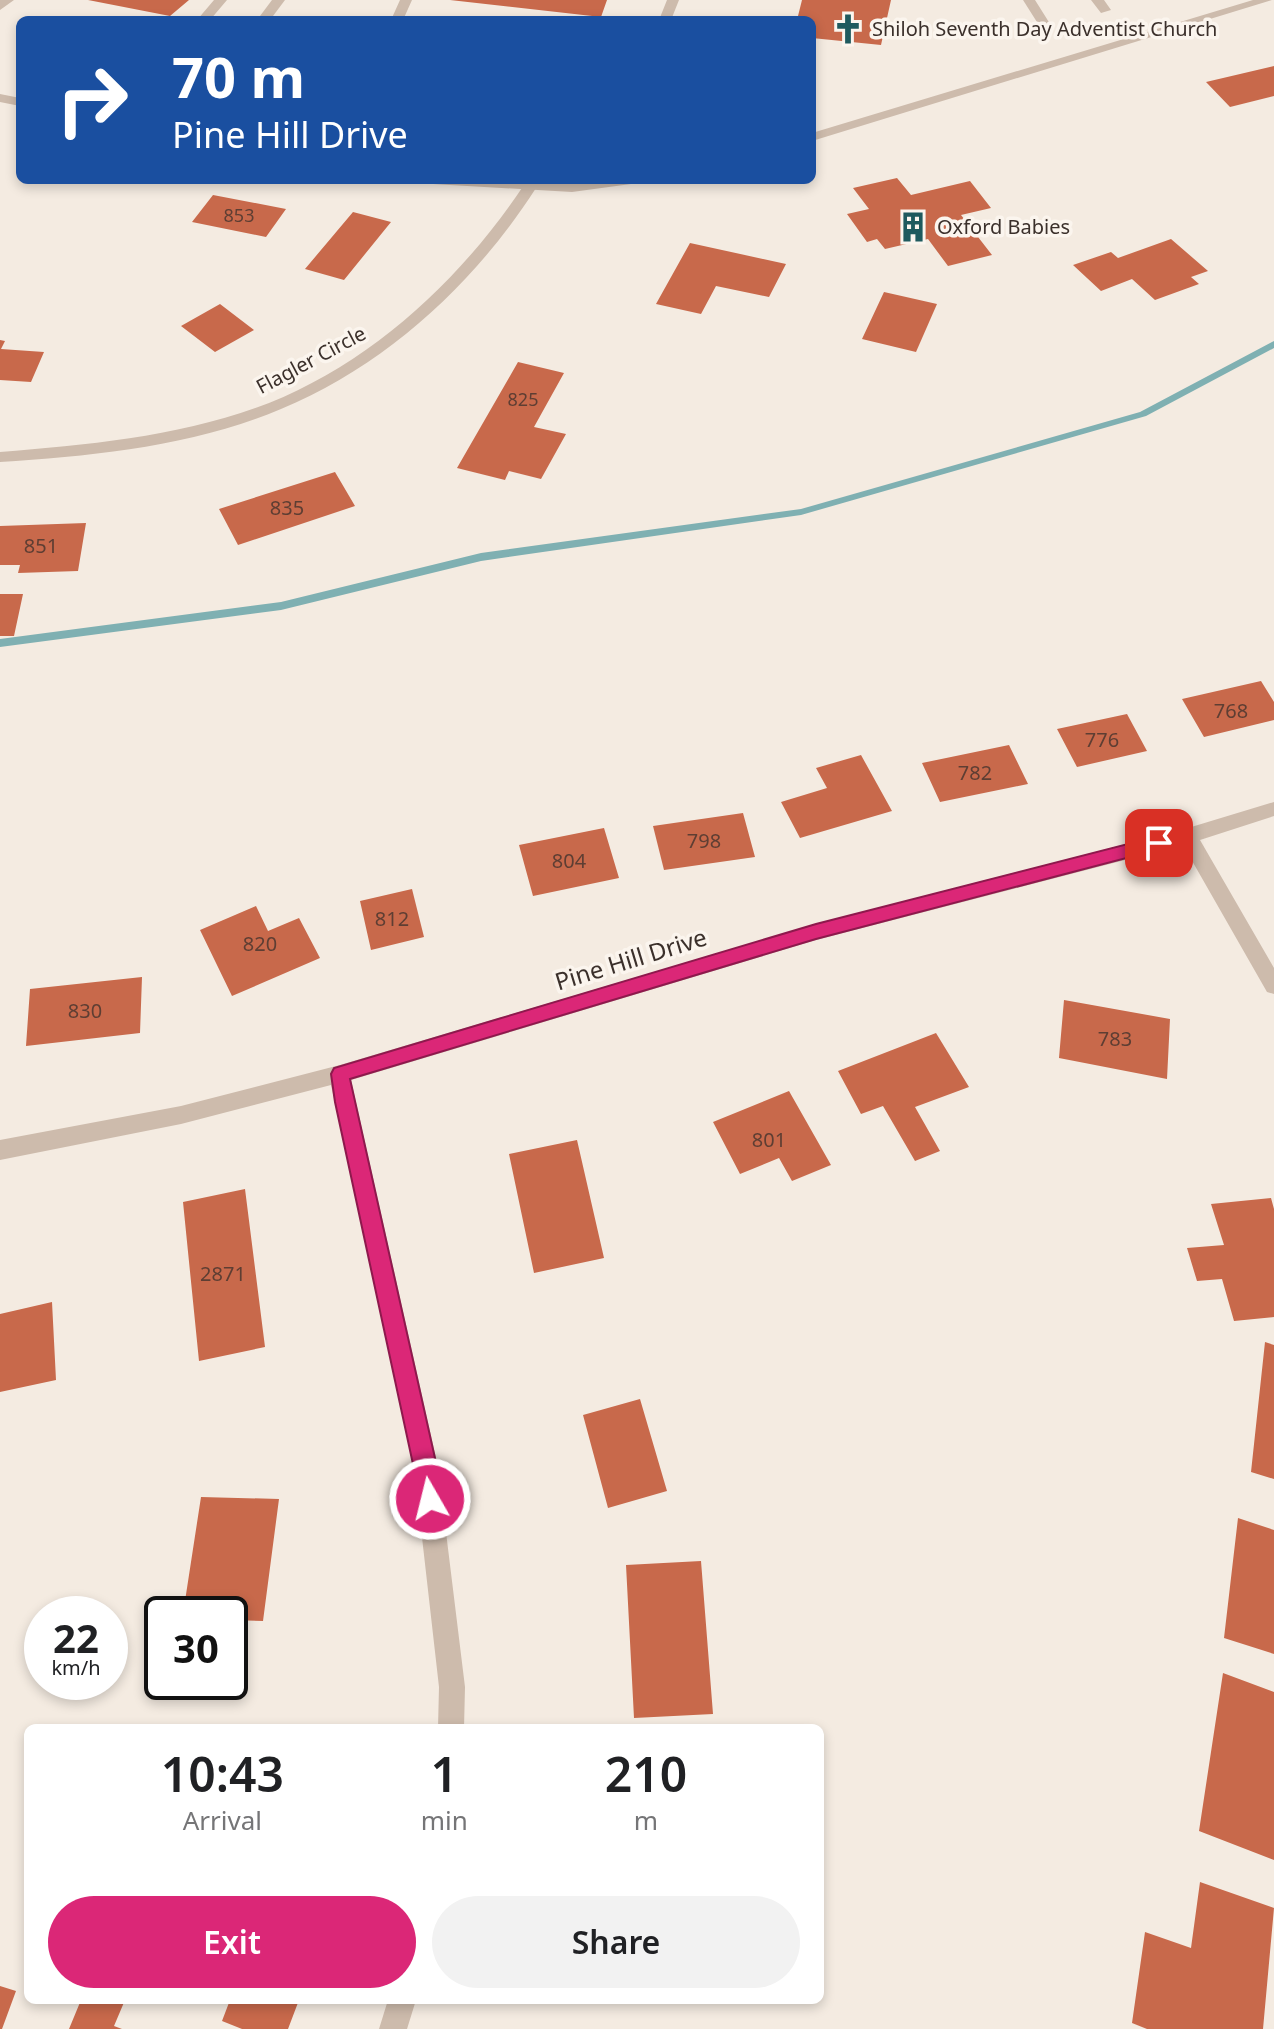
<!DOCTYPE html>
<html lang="en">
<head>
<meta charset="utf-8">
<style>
	:root { --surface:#fff; --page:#f2f2f2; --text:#202124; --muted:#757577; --accent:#db2777 }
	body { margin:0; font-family:"Noto Sans",sans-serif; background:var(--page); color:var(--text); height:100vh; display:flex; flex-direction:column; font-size:30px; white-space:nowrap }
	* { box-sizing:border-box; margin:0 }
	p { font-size:26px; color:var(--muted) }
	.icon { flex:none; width:44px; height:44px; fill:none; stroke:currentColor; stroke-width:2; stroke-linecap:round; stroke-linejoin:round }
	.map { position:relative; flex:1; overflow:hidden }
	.drawer { position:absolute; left:24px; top:1724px; width:800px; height:280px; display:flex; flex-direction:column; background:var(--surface); border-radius:12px; box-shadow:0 4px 12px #0003 }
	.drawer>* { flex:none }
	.hud { position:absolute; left:16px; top:16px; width:800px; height:168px; border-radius:12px; box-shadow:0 4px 12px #0003; background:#1a4fa0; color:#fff; overflow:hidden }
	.speed { position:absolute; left:24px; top:1596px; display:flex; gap:16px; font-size:40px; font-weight:700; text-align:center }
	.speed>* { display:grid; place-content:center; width:104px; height:104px; border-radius:50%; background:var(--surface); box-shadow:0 4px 12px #0003; line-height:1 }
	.speed small { font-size:20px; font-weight:400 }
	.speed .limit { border:4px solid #111; border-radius:12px; background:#fff; color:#111 }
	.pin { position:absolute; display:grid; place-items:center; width:68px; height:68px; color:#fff; margin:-34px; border-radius:16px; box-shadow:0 4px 12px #0006 }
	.me { position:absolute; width:88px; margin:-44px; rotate:352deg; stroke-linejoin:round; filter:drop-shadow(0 0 6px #0008) }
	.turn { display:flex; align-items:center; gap:28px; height:168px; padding:0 24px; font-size:36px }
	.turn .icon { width:104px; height:104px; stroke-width:2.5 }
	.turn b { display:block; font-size:56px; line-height:68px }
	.eta { display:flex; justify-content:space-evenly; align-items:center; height:136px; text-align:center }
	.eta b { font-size:48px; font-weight:600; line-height:56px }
	.cta { display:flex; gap:16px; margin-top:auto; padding:16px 24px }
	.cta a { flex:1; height:92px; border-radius:48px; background:var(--accent); color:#fff; font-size:32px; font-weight:600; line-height:92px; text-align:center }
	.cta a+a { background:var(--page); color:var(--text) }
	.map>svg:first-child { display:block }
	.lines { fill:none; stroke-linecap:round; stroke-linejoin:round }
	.stream { fill:#7fb0b2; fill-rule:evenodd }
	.building { fill:#c8694b }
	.service { fill:#cdbbac; fill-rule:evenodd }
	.minor { fill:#cdbbac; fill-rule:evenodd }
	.tertiary { fill:#cdbbac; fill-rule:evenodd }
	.route { fill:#db2777; stroke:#8e194d; stroke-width:2 }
	.labels { text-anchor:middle; stroke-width:7; stroke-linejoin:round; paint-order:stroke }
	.far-number-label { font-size:18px; fill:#5e3e33 }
	.far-poi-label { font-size:20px; fill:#3b302b; stroke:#fbf5ee; text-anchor:start }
	.far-street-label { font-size:20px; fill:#3b302b; stroke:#fbf5ee }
	.number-label { font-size:20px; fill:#5e3e33 }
	.street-label { font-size:24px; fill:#3b302b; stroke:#fbf5ee }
</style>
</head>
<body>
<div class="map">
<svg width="1274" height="2029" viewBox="0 0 1274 2029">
	<rect width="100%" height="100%" fill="#f4ebe1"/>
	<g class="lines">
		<path class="stream" d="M1274 341V348L1146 416 801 515 481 561 281 610 0 647V639L281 602 481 553 801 509 1140 412Z"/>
	</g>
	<path class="building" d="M88 0H189L170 16Z
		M450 0H607L601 17Z
		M802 0H891L881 45 812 38V20H797Z
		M1274 66V96L1230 107 1206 82Z
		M897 178 911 195 970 181 991 208 961 215 992 255 948 266 928 239 885 249 877 239 867 242 847 214 869 209 853 188Z
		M213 195 286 209 266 237 192 222Z
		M353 212 391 222 344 280 305 269Z
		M1171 239 1208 271 1191 277 1199 284 1155 300 1132 279 1101 291 1073 265 1111 252 1118 258Z
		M690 243 786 264 769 297 716 286 701 314 656 304Z
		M884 292 937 304 916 352 862 339Z
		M220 304 254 330 215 352 181 326Z
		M0 340 5 341 1 349 44 352 31 382 0 380Z
		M518 362 564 373 534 427 566 434 541 479 509 471 505 480 457 468Z
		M335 472 355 506 238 545 219 509Z
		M86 523 78 571 18 573 20 565H0V526Z
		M0 594H23L14 636H0Z
		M1261 681 1274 702V720L1204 737 1182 699Z
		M1127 714 1147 751 1077 767 1057 729Z
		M1009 745 1028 784 940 802 922 763Z
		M861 755 892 811 800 838 781 802 827 788 816 768Z
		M743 813 755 857 664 870 653 826Z
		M604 828 619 878 533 896 519 845Z
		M412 889 424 937 371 950 360 901Z
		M256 906 268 931 299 918 320 958 232 996 200 930Z
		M142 977 140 1033 26 1046 30 989Z
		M1064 1000 1170 1019 1167 1079 1059 1058Z
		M936 1033 969 1087 915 1107 940 1151 915 1161 883 1106 861 1114 838 1071Z
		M789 1091 831 1165 792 1181 779 1158 740 1174 713 1122Z
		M577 1140 604 1258 534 1273 509 1154Z
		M245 1189 265 1347 199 1361 183 1202Z
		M1271 1198 1274 1209V1317L1234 1321 1222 1279 1197 1281 1187 1248 1224 1245 1211 1204Z
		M52 1302 56 1380 0 1392V1314Z
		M1265 1342 1274 1345V1479L1251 1472Z
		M640 1399 667 1491 608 1508 583 1415Z
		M201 1497 279 1499 263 1621 230 1620V1614H183Z
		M1238 1518 1274 1530V1654L1224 1638Z
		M701 1561 713 1714 634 1718 626 1565Z
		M1223 1673 1274 1692V1860L1199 1831Z
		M1200 1882 1274 1908 1263 2029H1147L1132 2023 1145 1932 1191 1948Z
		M0 1986 16 1991 2 2029H0Z
		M81 2000H125L114 2026 122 2029H69Z
		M230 2000H299L288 2029H242L222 2021Z"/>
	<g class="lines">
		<path class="service" d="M0 0H14L0 10Z
			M214 0H227L210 20H197Z
			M400 0H412L403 20H391Z
			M667 0H679L671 20H659Z
			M1023 0H1035L1052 27 1050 30H1042Z
			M1091 0H1104L1111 10 1101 13Z"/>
		<path class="minor" d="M272 0H285L270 20H257Z
			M529 184 536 188C475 283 387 365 281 409 194 446 94 456 0 462V452C90 445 184 436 269 403 374 361 462 278 524 185Z
			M1274 802V816L1200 840 1274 968V994L1267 992 1183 845 816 940 351 1080 438 1467 465 1687 464 1728H438L439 1687 414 1467 331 1085 181 1124 0 1160V1140L181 1106 340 1065 816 924 1188 828Z
			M388 2000H416L407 2029H379Z"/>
		<path class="tertiary" d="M1253 0H1272L812 141V133Z
			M0 94 20 98V106L0 102Z
			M426 180 572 184 638 180 631 184 572 192 433 184Z"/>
	</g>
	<path class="route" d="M1159 836 1168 843 1165 848 816 939 350 1079 437 1467 441 1499 438 1506 430 1509 422 1506 335 1102 331 1074 334 1068 816 924Z"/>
	<defs>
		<g id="church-bare" transform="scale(2.4)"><path d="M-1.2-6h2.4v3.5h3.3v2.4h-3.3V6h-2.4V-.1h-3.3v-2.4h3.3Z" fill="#1f5a5e" stroke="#fbf5ee" stroke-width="2.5" paint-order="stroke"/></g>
		<g id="building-bare" transform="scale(2.4)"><path d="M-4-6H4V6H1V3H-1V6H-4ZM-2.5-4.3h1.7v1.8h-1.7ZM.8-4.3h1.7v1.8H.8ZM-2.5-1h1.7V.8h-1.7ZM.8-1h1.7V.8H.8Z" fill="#1f5a5e" stroke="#fbf5ee" stroke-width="2.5" paint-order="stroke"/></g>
	</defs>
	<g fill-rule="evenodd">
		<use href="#church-bare" x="848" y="29"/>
		<use href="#building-bare" x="913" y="227"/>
	</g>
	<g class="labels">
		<g class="far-number-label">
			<text x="239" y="222">853</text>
			<text x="523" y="406">825</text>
		</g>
		<g class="far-poi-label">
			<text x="872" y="36">Shiloh Seventh Day Adventist Church</text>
			<text x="937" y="234">Oxford Babies</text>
		</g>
		<g class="far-street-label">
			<text transform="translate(311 360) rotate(-28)" y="7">Flagler Circle</text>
		</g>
		<g class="number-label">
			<text x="287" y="515">835</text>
			<text x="41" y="553">851</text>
			<text x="1231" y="718">768</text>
			<text x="1102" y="747">776</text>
			<text x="975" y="780">782</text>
			<text x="704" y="848">798</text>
			<text x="569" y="868">804</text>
			<text x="392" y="926">812</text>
			<text x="260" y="951">820</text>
			<text x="85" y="1018">830</text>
			<text x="1115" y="1046">783</text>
			<text x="769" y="1147">801</text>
			<text x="223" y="1281">2871</text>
		</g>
		<g class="street-label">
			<text transform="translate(631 960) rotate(-17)" y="8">Pine Hill Drive</text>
		</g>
	</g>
</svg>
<div class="speed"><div>22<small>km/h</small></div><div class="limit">30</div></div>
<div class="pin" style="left:1159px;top:843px;background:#d93025"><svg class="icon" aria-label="arrive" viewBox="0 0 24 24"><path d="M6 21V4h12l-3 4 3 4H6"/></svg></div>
<svg class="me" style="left:430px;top:1499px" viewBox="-20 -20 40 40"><circle r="17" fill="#db2777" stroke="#fff" stroke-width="3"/><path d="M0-11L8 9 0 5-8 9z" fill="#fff"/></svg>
<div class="hud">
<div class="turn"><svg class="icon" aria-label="right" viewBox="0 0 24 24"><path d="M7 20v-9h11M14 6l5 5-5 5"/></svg><div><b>70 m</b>Pine Hill Drive</div></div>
</div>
<section class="drawer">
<div class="eta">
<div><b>10:43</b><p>Arrival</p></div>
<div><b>1</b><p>min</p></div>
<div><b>210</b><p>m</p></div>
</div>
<div class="cta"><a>Exit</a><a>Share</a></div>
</section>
</div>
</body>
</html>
